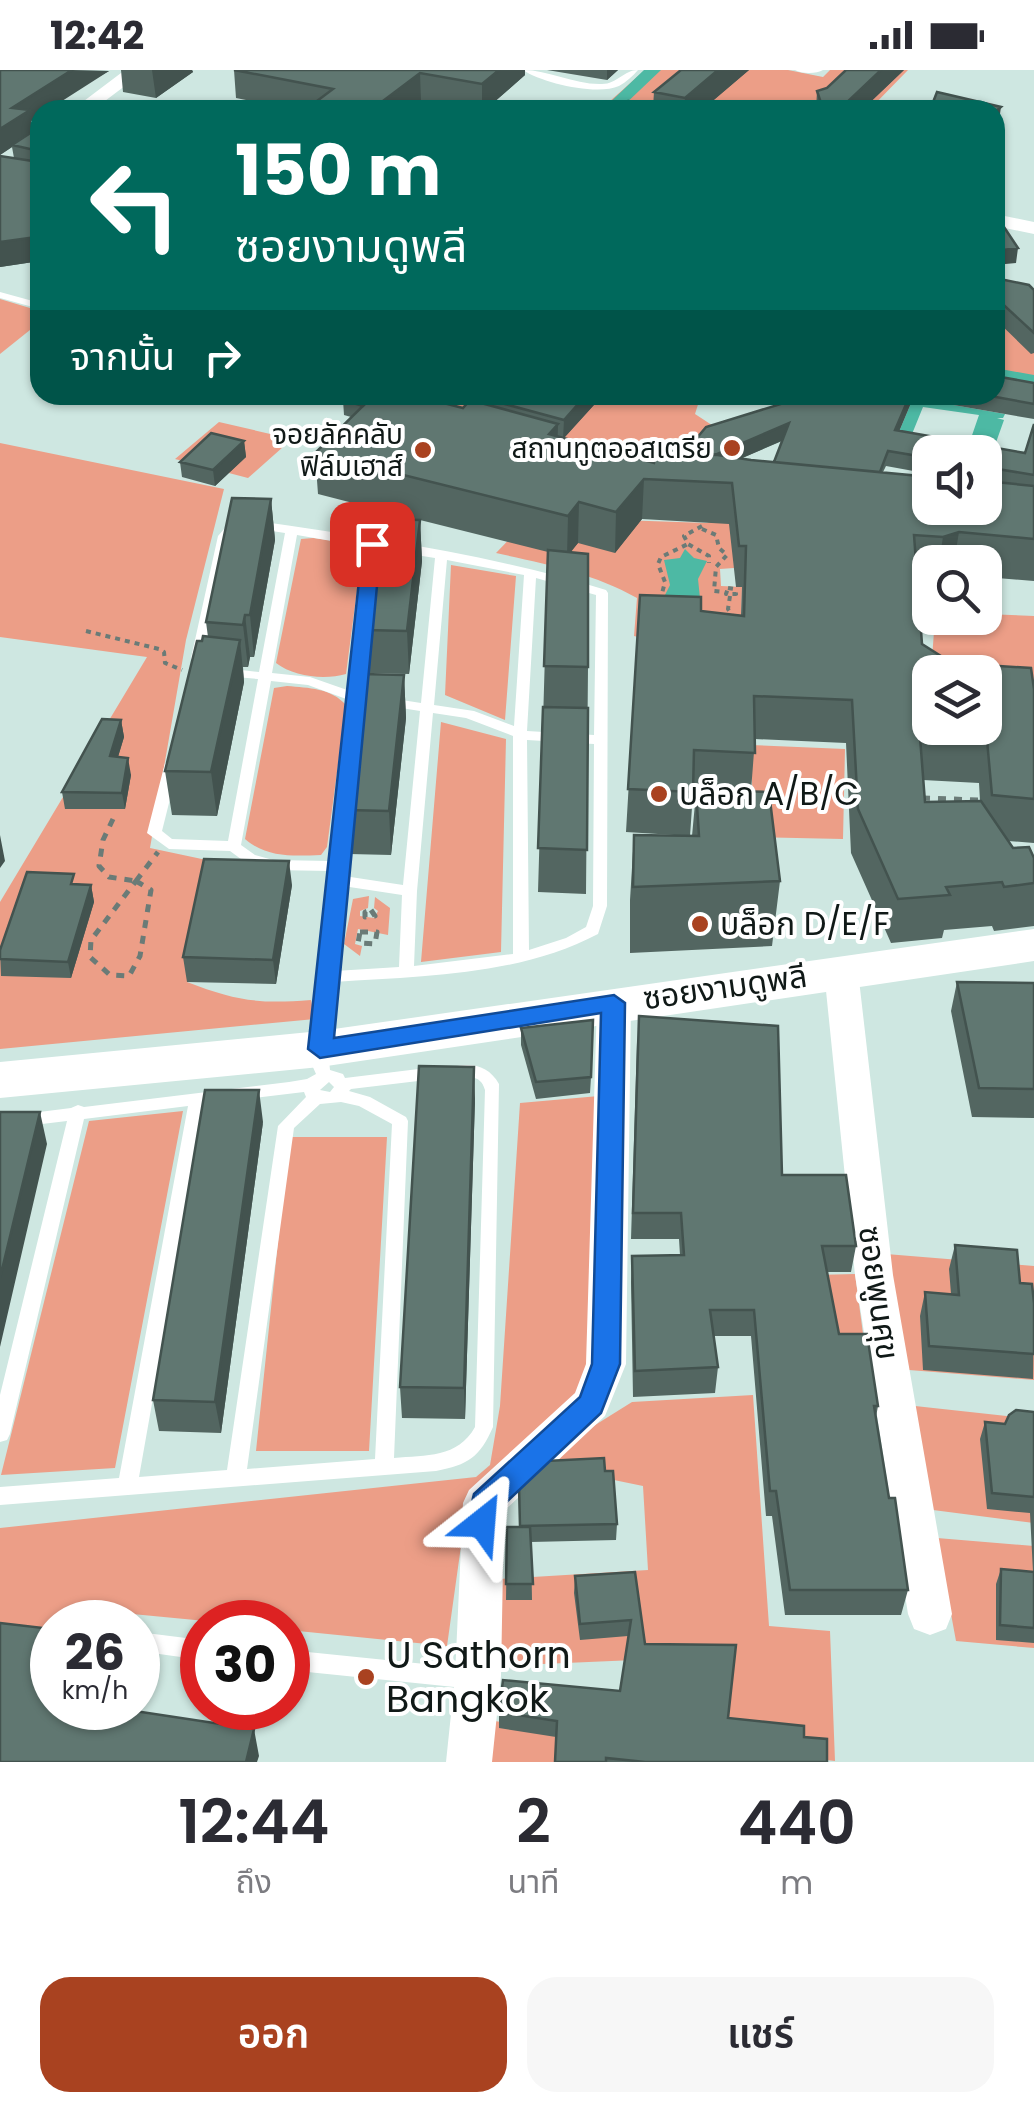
<!DOCTYPE html>
<html lang="th">
<head>
<meta charset="utf-8">
<style>
	:root { --surface:#fff; --page:#f7f7f7; --text:#2b2b33; --muted:#7c7c81; --accent:#a94220 }
	body { margin:0; font-family:Poppins,"Noto Sans Thai",sans-serif; background:var(--page); color:var(--text); height:100vh; display:flex; flex-direction:column; font-size:38px; white-space:nowrap }
	* { box-sizing:border-box; margin:0 }
	p { font-size:32px; color:var(--muted) }
	.icon { flex:none; width:55px; height:55px; fill:none; stroke:currentColor; stroke-width:2; stroke-linecap:round; stroke-linejoin:round }
	.map { position:relative; height:1692px; overflow:hidden }
	.panel { display:flex; flex-direction:column; background:var(--surface); flex:1 }
	.panel>* { flex:none }
	.guide { position:absolute; left:30px; top:30px; width:975px; height:305px; border-radius:30px; box-shadow:0 2px 8px #0004; background:#00695c; color:#fff; overflow:hidden }
	.controls { position:absolute; left:912px; top:365px; display:grid; gap:20px }
	.controls a { display:grid; place-items:center; width:90px; height:90px; border-radius:20px; background:var(--surface); box-shadow:0 2px 8px #0004; font-size:50px }
	.speed { position:absolute; left:30px; top:1530px; display:flex; gap:20px; font-size:50px; font-weight:700; text-align:center }
	.speed>* { display:grid; place-content:center; width:130px; height:130px; border-radius:50%; background:var(--surface); box-shadow:0 2px 8px #0004; line-height:1 }
	.speed small { font-size:25px; font-weight:400 }
	.speed .limit { border:15px solid #d22; background:#fff; color:#111 }
	.pin { position:absolute; display:grid; place-items:center; width:85px; height:85px; color:#fff; margin:-42px; border-radius:20px; box-shadow:0 5px 15px #0006 }
	.me { position:absolute; width:110px; margin:-55px; rotate:28deg; stroke-linejoin:round; filter:drop-shadow(0 0 8px #0008) }
	.turn { display:flex; align-items:center; gap:35px; height:210px; padding:0 40px; font-size:45px }
	.turn .icon { width:130px; height:130px; stroke-width:2.5 }
	.turn b { display:block; font-size:70px; line-height:85px }
	.then { display:flex; align-items:center; height:95px; padding:0 40px; background:#0003; gap:20px; font-size:38px }
	.eta { display:flex; justify-content:space-evenly; align-items:center; height:170px; text-align:center }
	.eta b { font-size:60px; font-weight:600; line-height:70px }
	.primary-button { display:flex; gap:20px; margin-top:auto; padding:20px 40px }
	.primary-button a { flex:1; height:115px; border-radius:30px; background:var(--accent); color:#fff; font-size:40px; font-weight:600; line-height:115px; text-align:center }
	.primary-button a+a { background:var(--page); color:var(--text) }
	.status { display:flex; justify-content:space-between; align-items:center; height:70px; padding:0 50px; background:var(--surface); direction:ltr }
	.status svg { height:28px; fill:currentColor }
	.map>svg:first-child { display:block }
	.green { fill:#ec9e87 }
	.water { fill:#4db9a4 }
	.lines { fill:none; stroke-linecap:round; stroke-linejoin:round }
	.canal { fill:#4db9a4; fill-rule:evenodd }
	.path-far1 { stroke:#6a7b77; stroke-width:4; stroke-dasharray:5 5; stroke-linecap:butt }
	.path { stroke:#6a7b77; stroke-width:5; stroke-dasharray:8 8; stroke-linecap:butt }
	.lane { fill:#fff; fill-rule:evenodd }
	.street { fill:#fff; fill-rule:evenodd }
	.secondary { fill:#fff; fill-rule:evenodd }
	.wall { fill:#536661; fill-rule:evenodd }
	.shaded-wall { fill:#43534f }
	.building { fill:#607771; stroke:#43534f; stroke-width:2.5; fill-rule:evenodd }
	.route { fill:#1a73e8; stroke:#114b97; stroke-width:2.5 }
	.poi-dot { fill:#a94220; stroke:#fff; stroke-width:4 }
	.labels { text-anchor:middle; stroke-width:8; stroke-linejoin:round; paint-order:stroke }
	.far-poi-label { font-size:28px; fill:#101917; stroke:#fff; text-anchor:end }
	.poi-label { font-size:32px; fill:#101917; stroke:#fff; text-anchor:start }
	.street-label { font-size:32px; fill:#101917; stroke:#fff }
	.near-poi-label { font-size:38px; fill:#101917; stroke:#fff; text-anchor:start }
</style>
</head>
<body>
<div class="status"><b>12:42</b><svg viewBox="0 0 49 12"><path d="M0 12V9h3v3zM5 12V6h3v6zM10 12V3h3v9zM15 12V0h3v12zM26 1h20v11H26zM47 4h2v5h-2z"/></svg></div>
<div class="map">
<svg width="1034" height="1692" viewBox="0 0 1034 1692">
	<rect width="100%" height="100%" fill="#cee7e1"/>
	<path class="green" d="M645 0H788L823 7 830 0H908L869 40H600Z
		M995 212 1034 220V328L995 321Z
		M0 229 40 241V252L0 284Z
		M372 325H701L695 344 724 363 628 391Z
		M219 352 292 369 248 408 175 389Z
		M0 373 224 419 186 570 150 778 282 806 187 912C236 931 259 934 311 930L315 949 0 979V832L147 587 0 567Z
		M732 444 734 498 720 499 721 516 742 517 740 593 634 566 637 528C593 503 545 494 496 483L531 447 707 453Z
		M313 468 359 474 362 482 346 604C325 610 294 607 276 593L301 469Z
		M451 495 516 506 505 650 445 625Z
		M985 544 1034 546V628L985 602H931L935 548H985Z
		M287 616C309 618 331 618 346 635L327 777 321 785C293 786 267 788 245 769L274 618Z
		M441 652 506 669 501 882 421 892Z
		M750 675 845 679 843 769 755 767Z
		M369 826 368 838 360 841V846L374 848 378 841 374 838 375 827 390 838 388 865 358 859 355 874 362 876 360 886 344 874 353 829Z
		M599 1026 594 1295 577 1338 468 1426 447 1576 288 1560V1552H216L80 1539 76 1552H52V1638L0 1692V1458L476 1407 490 1395 500 1336 520 1033Z
		M183 1041 115 1398 1 1405 89 1051Z
		M289 1067H387L369 1381H256Z
		M886 1184 1034 1196V1310L909 1300Z
		M855 1204 866 1286H834L815 1205Z
		M753 1325 769 1556 830 1561 835 1691 728 1678 727 1586 494 1596 499 1509 648 1500 643 1416 546 1396 592 1357 632 1332Z
		M915 1336 1034 1349V1453L933 1440Z
		M937 1468 1034 1476V1578L956 1571Z
		M489 1650 662 1679 661 1692H484Z"/>
	<path class="water" d="M913 328 1005 344 1003 348H997L1004 350 994 378 969 374 979 345 923 337 912 364 985 382 893 376Z
		M685 479 694 488 707 491 698 509 701 538 697 539 662 531 670 515 664 490 680 488Z"/>
	<g class="lines">
		<path class="canal" d="M644 0H661L619 40H602Z
			M995 298 1034 305V317L995 310Z"/>
		<path class="path-far1" d="M702 456 684 466 688 474 709 486V493
			M702 459 716 465 719 478 727 485 716 497 714 521 724 522
			M728 518 734 519 736 524H726Z
			M730 526 728 539 735 550
			M660 531 665 512 658 494 661 487 688 474
			M86 561 159 579 164 582 165 593 182 600"/>
		<path class="path" d="M922 728 980 730
			M113 749 103 770 99 796 109 807 136 811
			M136 811 151 820 140 886 129 906 110 905 90 887 91 870Z
			M136 811 158 782
			M371 840 375 846 365 847V842Z
			M360 862H377L375 874 358 873Z"/>
		<path class="lane" d="M523 0C549 0 575 15 602 14 617 14 624 0 638 0 633 6 626 12 619 16 597 26 542 13 523 0Z
			M795 0H823C817 4 801 4 795 0Z
			M722 35 738 38 739 40H719L718 38Z
			M0 222 40 233V239L0 228Z
			M235 450 241 454 230 467 203 588 202 591H192L191 588 218 466 231 451Z
			M257 451C373 468 494 485 606 520L608 523 607 836 598 864C518 906 423 906 334 912L328 979 330 1000 343 1004 345 1008 435 997 441 999 443 1003 441 1007 435 1009 351 1019 349 1021 370 1027 406 1047 408 1051 394 1388C426 1385 458 1388 475 1357L485 1020C480 1002 466 1009 452 1005L450 1001 452 997C472 992 489 996 499 1014L493 1357C480 1387 468 1395 436 1401L0 1435V1417L119 1408 188 1036 84 1049 10 1364 7 1370 0 1372V1325L67 1051 0 1059V1047L71 1038 78 1035 84 1037 289 1012 307 1009 316 1004 312 995V979L330 801 273 800 245 792 230 781 169 779 147 763 165 693 172 689 179 693 162 761 172 769 228 771 258 609 224 606 217 602 224 598 259 602 285 463 253 458V452ZM297 465 366 477 350 621 310 607 272 603ZM378 479 435 488 421 633 389 628 382 632 389 636 420 641 403 815 344 806 362 634 368 630 362 626ZM447 490 524 505 514 656 474 641 434 635ZM536 508 596 525 594 665 527 661ZM271 611 308 615 349 630 331 791 273 790 255 785 241 775ZM433 643 466 648 513 666V884L414 896 417 821ZM527 670 594 674 593 836 586 857 566 868 529 880ZM343 816 402 825 399 897 335 901ZM329 1012 334 1017 330 1022 320 1020ZM304 1022 306 1027 278 1056 227 1400 139 1407 205 1034ZM341 1032 359 1036 392 1054 375 1389 247 1399 294 1058 320 1034Z
			M138 1562 202 1570V1590L138 1581Z
			M288 1580 474 1599 481 1602 484 1609 481 1616 474 1619 288 1600Z"/>
		<path class="street" d="M125 0H146L93 40H72Z
			M995 144 1034 152V164L995 156Z
			M841 889 853 893 858 901 893 1205 952 1544 946 1559 930 1565 914 1559 908 1544 855 1205 824 901 829 893Z
			M614 921 626 924 631 933 626 1294 605 1346 504 1441 501 1606 492 1692H446L455 1606 463 1433 469 1420 575 1323 586 1294 597 933 602 924Z"/>
		<path class="secondary" d="M1034 859V891L320 997 0 1028V992L320 961Z"/>
	</g>
	<path class="wall" d="M0 0 109 1 40 40V191L0 197V86L14 88 12 77 0 85ZM40 46 38 58 33 61 31 51Z
		M121 0H192L193 2 156 28 123 22Z
		M234 0H525V5L485 40H470L421 31 410 40H297L236 28Z
		M547 0H618L607 10Z
		M681 0H749L702 40H617L653 37 654 22Z
		M904 0 862 40H820L821 33 820 40H816L817 21Z
		M995 208 1034 220V283L1031 284 995 249Z
		M1034 313V349L913 328 899 361 1025 383 1034 354V511L985 507V492H930V508L917 507 922 574 952 593 1034 619V773L1008 771 1013 778 1034 788V856L994 861 992 856 944 860 942 868 891 873 851 783 846 673 755 669 751 721 780 811 772 876 630 883V830L634 765 692 766 696 723H693L690 766 626 762 640 525 701 541 741 545 742 517H736L729 454 642 449 615 483 578 473 570 482 588 597 586 824 538 822 548 482 420 450 422 491 409 604 368 603 366 560 419 450 318 424 315 383 351 347 344 345 343 330 374 325H419L418 326 463 338 490 336V325H603L564 368 654 393 686 381 867 325H995ZM782 371 774 392 740 389ZM930 382H985V438L883 402 886 396 930 404ZM923 710 979 713 980 731 925 732Z
		M244 371 246 387 215 416 182 407 180 392Z
		M271 429 275 470 254 587H250L248 597H243L244 612 217 746 172 745 165 701 202 571 208 567 206 552Z
		M404 605 406 648 391 785 350 784 347 740Z
		M121 650 124 667 118 687 131 705 125 739H65L62 722Z
		M76 814 91 815 94 832 71 908 1 906 0 880Z
		M292 815 276 914 187 912 183 887Z
		M957 912 1034 913V1048L972 1047 951 941Z
		M521 958 591 1007 590 1023 536 1029 521 975Z
		M637 972 856 1176 851 1202H827L839 1264 878 1336 876 1347 889 1428 908 1520 901 1545H785L772 1446H766L751 1266H714L718 1297 715 1323 633 1327 631 1212 632 1186 680 1185 679 1169H631Z
		M475 1029 465 1349 402 1348 400 1317Z
		M263 1052 221 1363 159 1361 153 1330Z
		M955 1175 1020 1213 1034 1233 1033 1309 923 1300 920 1246 925 1222 951 1224 949 1199Z
		M1034 1342V1573L996 1570V1514L1001 1499 1033 1502 1030 1443 987 1439 980 1369 985 1352 1005 1354Z
		M605 1401 617 1454 616 1470 531 1472 532 1530H506L507 1457H520Z
		M635 1502 645 1574 728 1648 804 1667 827 1692H555L556 1667 499 1658V1642L620 1621 628 1566 580 1570 574 1523 575 1506Z"/>
	<path class="shaded-wall" d="M72 0 109 1 48 40H40V45L31 51 33 63 12 75V77L0 85V59L12 38Z
		M152 0H192L193 2 156 28Z
		M499 0H525V5L485 40H482V14Z
		M607 0H618L607 10Z
		M718 0H749L702 40H684L685 28Z
		M881 0H904L862 40H841V38Z
		M420 3 421 31 410 40H371Z
		M1001 37 998 57 995 59V42Z
		M36 167 40 191 0 197V172Z
		M1018 178 1016 193 995 195V181Z
		M586 325H603L563 369 564 350Z
		M712 325H729L712 329Z
		M910 325H913V328L893 376 895 360Z
		M789 353 788 368 710 402 711 386Z
		M558 354 557 394 549 364Z
		M244 371 246 387 215 416 213 400Z
		M644 409 642 449 615 483 616 442Z
		M271 429 275 470 254 587 250 545Z
		M579 432 578 473 567 487 568 446Z
		M420 450 422 491 409 604 407 561Z
		M959 462 954 492H939L943 467Z
		M245 545 250 587 248 597 243 555Z
		M240 570 244 612 217 746 211 702Z
		M404 605 406 648 391 785 389 741Z
		M121 650 124 667 113 703 110 686Z
		M128 688 131 705 125 739 122 723Z
		M0 765 5 791 0 798Z
		M289 791 292 815 276 914 273 890Z
		M91 815 94 832 71 908 68 892Z
		M474 997 475 1029 465 1349 464 1318Z
		M259 1020 263 1052 221 1363 215 1332Z
		M40 1042 47 1074 0 1277V1208Z
		M52 1559V1638L43 1626Z
		M254 1659 259 1686 257 1692H246Z"/>
	<path class="building" d="M0 0H72L12 38 30 40 0 59Z
		M234 0H499L482 14 420 3 371 40H305L333 19Z
		M681 0H718L685 28 654 22Z
		M846 0H881L841 38 821 33 817 21 827 18Z
		M937 22 1001 37 995 42V40H930Z
		M628 31 664 39 617 40Z
		M40 43V168L36 167 0 172V86L39 92V81L12 75 38 58Z
		M995 157H1004L1018 178 995 181Z
		M995 208 1029 215 1034 220V263L995 227Z
		M995 306 1034 313V334L985 325H995Z
		M349 325H370L373 326 363 336 343 330Z
		M374 325H413L463 338 470 330 558 354 549 364 654 393 657 376 751 390 930 407V438H985V411L1034 416V469L959 462 943 467 914 465 922 574 952 593 1031 598 1034 619V729L992 725 987 670 920 667 925 732 981 731 1013 778 1029 777 1034 788V813L1004 817 1002 812 946 817 950 825 898 829 858 739 852 630 754 626 755 683 694 680 693 722 628 719 640 525 701 527V541L744 546 746 476H739L732 413 644 409 616 442 579 432 568 446 315 383ZM930 602H985V658H930Z
		M495 325H586L564 350 490 330Z
		M810 325H864L866 326 867 325H910L895 360 1025 383 1034 354V405L985 397V382H930V388L888 381 880 402 774 392 789 353 715 385 686 381 706 357Z
		M211 363 244 371 213 400 180 392Z
		M232 428 271 429 250 545H245L243 555 206 552Z
		M380 449 420 450 407 561 366 560Z
		M548 480 588 484V597L544 596Z
		M203 566 240 570 211 702 165 701 197 571H202Z
		M361 604 404 605 389 741 347 740Z
		M543 637 588 638 587 780 538 778Z
		M102 649 121 650 110 686 128 688 122 723 62 722Z
		M696 720 769 722 780 811 633 817 634 765 699 766Z
		M204 789 289 791 273 890 183 887Z
		M27 802 74 804 71 814 91 815 68 892 0 889V880Z
		M957 912 1034 913V1019L979 1018Z
		M639 946 778 956 782 1105H846L856 1176H822L839 1264H867L878 1336H874L889 1428H895L908 1520H790L776 1421H770L754 1240H710L718 1297 635 1301 632 1186 684 1185 681 1143H633Z
		M593 950 591 1007 536 1012 521 958Z
		M419 996 474 997 464 1318 400 1317Z
		M205 1020H259L215 1332 153 1330Z
		M0 1042H40L0 1208Z
		M955 1175 1017 1180 1020 1213 1032 1214 1034 1233V1284L929 1276 925 1222 959 1225Z
		M1016 1340 1034 1342V1427L992 1423 985 1352 1005 1354 1009 1345Z
		M604 1388 605 1401H613L617 1454 520 1456 519 1416 546 1391Z
		M507 1457H530L533 1514H506Z
		M1001 1499 1034 1502V1558L1000 1555Z
		M635 1502 645 1574 736 1575 728 1648 804 1656V1667L827 1669V1692H645L606 1688V1692H555L557 1651 499 1642 503 1610 620 1621 631 1550 580 1554 575 1506Z
		M0 1553 52 1559 43 1626 52 1628V1638H115L254 1659 246 1692H0Z"/>
	<path class="route" d="M372 468 381 474 334 968 614 925 625 933 620 1294 601 1343 499 1439 493 1463 482 1467 472 1463 467 1453 474 1424 580 1327 592 1294 601 943 320 988 308 979 363 474Z"/>
	<g class="poi-dot">
		<circle cx="732" cy="378" r="10"/>
		<circle cx="423" cy="380" r="10"/>
		<circle cx="659" cy="724" r="10"/>
		<circle cx="700" cy="854" r="10"/>
		<circle cx="366" cy="1607" r="10"/>
	</g>
	<g class="labels">
		<g class="far-poi-label">
			<text x="403" y="374">จอยลัคคลับ<tspan x="403" dy="32">ฟิล์มเฮาส์</tspan></text>
			<text x="712" y="388">สถานทูตออสเตรีย</text>
		</g>
		<g class="poi-label">
			<text x="679" y="735">บล็อก A/B/C</text>
			<text x="720" y="865">บล็อก D/E/F</text>
		</g>
		<g class="street-label">
			<text transform="translate(725 917) rotate(-8)" y="11">ซอยงามดูพลี</text>
			<text transform="translate(879 1223) rotate(82)" y="11">ซอยพูนศุข</text>
		</g>
		<g class="near-poi-label">
			<text x="386" y="1598">U Sathorn<tspan x="386" dy="44">Bangkok</tspan></text>
		</g>
	</g>
</svg>
<div class="controls">
<a><svg class="icon" aria-label="sound" viewBox="0 0 24 24"><path d="M4 9h4l5-4v14l-5-4H4zM17 9q2 3 0 6"/></svg></a>
<a><svg class="icon" aria-label="search" viewBox="0 0 24 24"><circle cx="10" cy="10" r="6"/><path d="M15 15l6 6"/></svg></a>
<a><svg class="icon" aria-label="layers" viewBox="0 0 24 24"><path d="M12 4l9 5-9 5-9-5zM3 14l9 5 9-5"/></svg></a>
</div>
<div class="speed"><div>26<small>km/h</small></div><div class="limit">30</div></div>
<div class="pin" style="left:372px;top:474px;background:#d93025"><svg class="icon" aria-label="arrive" viewBox="0 0 24 24"><path d="M6 21V4h12l-3 4 3 4H6"/></svg></div>
<svg class="me" style="left:482px;top:1453px" viewBox="-20 -20 40 40"><path d="M0-17L14 15 0 8-14 15z" fill="#1a73e8" stroke="#fff" stroke-width="4"/></svg>
<div class="guide">
<div class="turn"><svg class="icon" aria-label="left" viewBox="0 0 24 24"><path d="M17 20v-9H6M10 6l-5 5 5 5"/></svg><div><b>150 m</b>ซอยงามดูพลี</div></div>
<div class="then">จากนั้น<svg class="icon" aria-label="right" viewBox="0 0 24 24"><path d="M7 20v-9h11M14 6l5 5-5 5"/></svg></div>
</div>
</div>
<section class="panel">
<div class="eta">
<div><b>12:44</b><p>ถึง</p></div>
<div><b>2</b><p>นาที</p></div>
<div><b>440</b><p>m</p></div>
</div>
<div class="primary-button"><a>ออก</a><a>แชร์</a></div>
</section>
</body>
</html>
